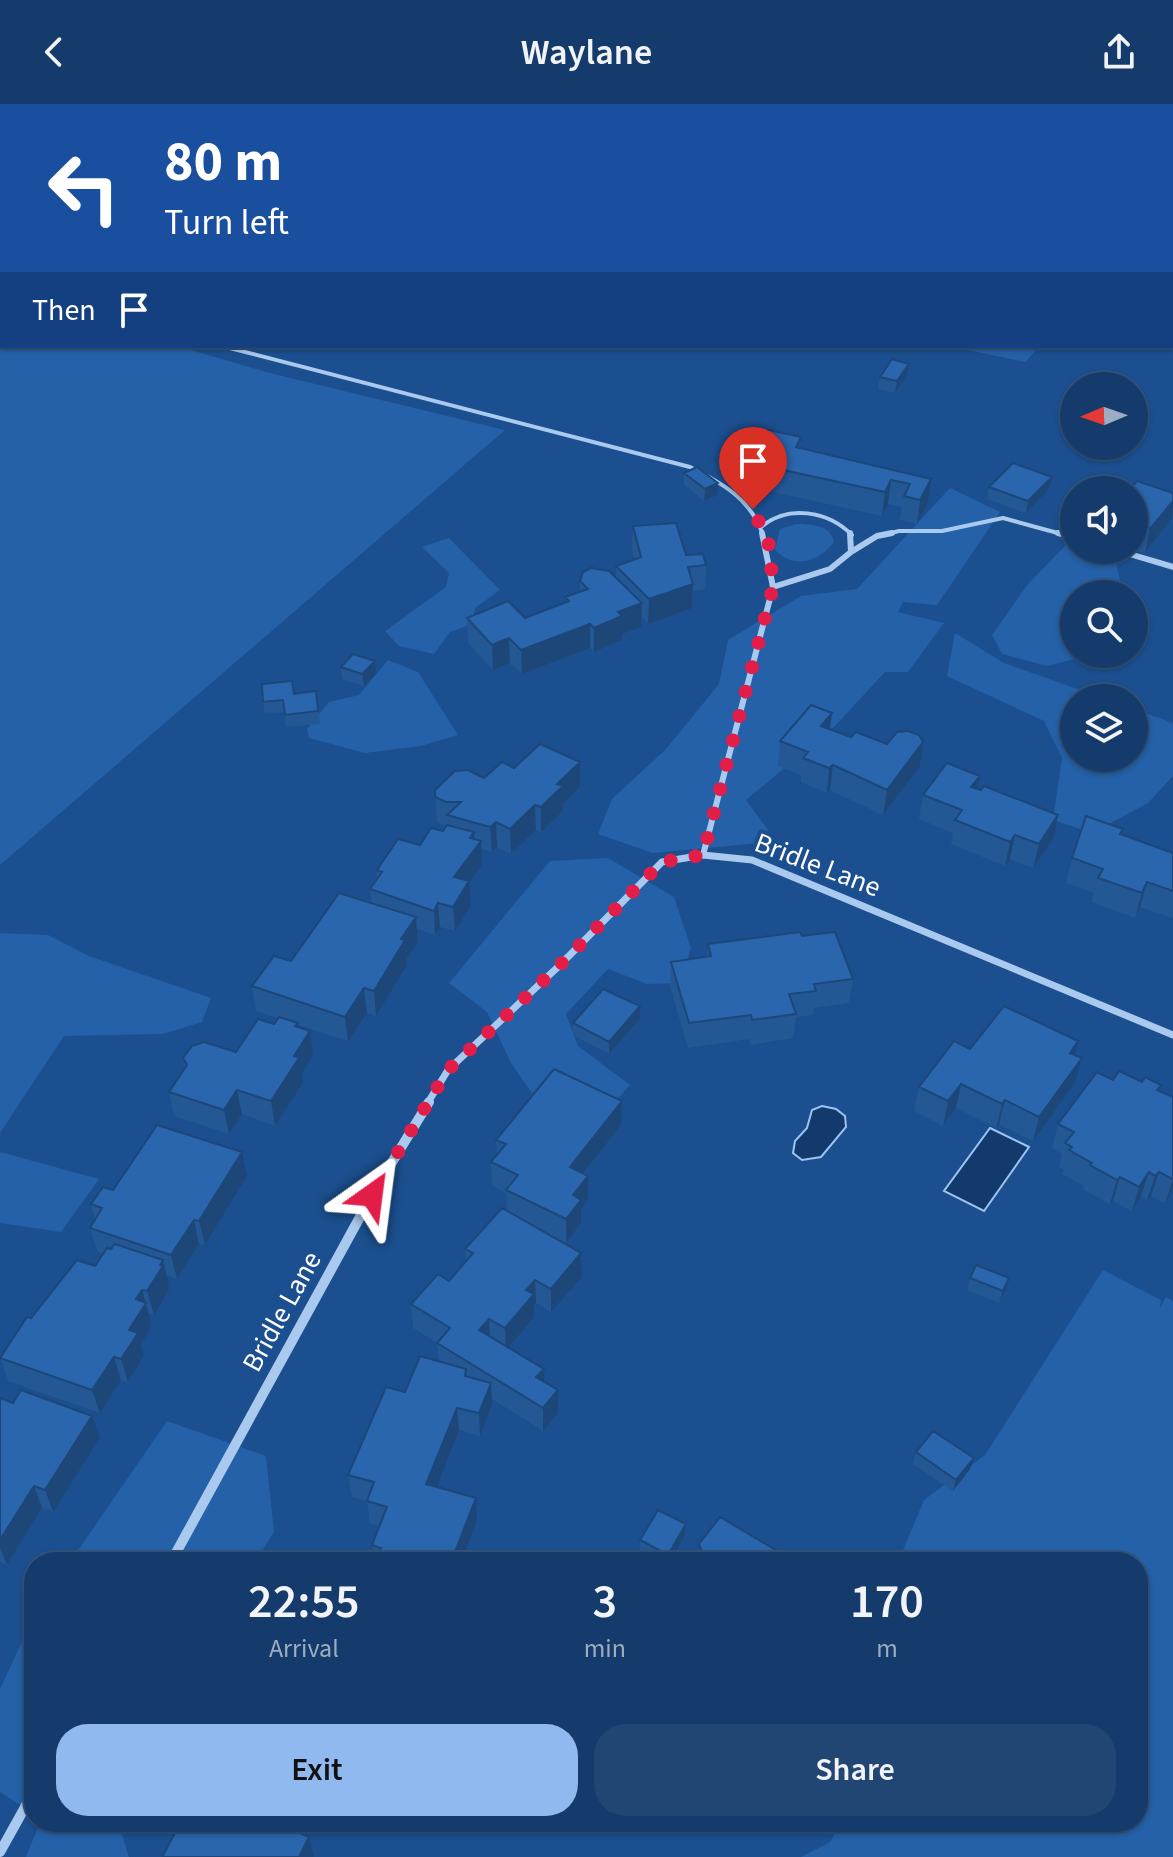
<!DOCTYPE html>
<html lang="en">
<head>
<meta charset="utf-8">
<style>
	:root { --surface:#143b6b; --page:#214673; --text:#f1f3f6; --muted:#9dadc1; --line:#33557e; --accent:#90b9f0 }
	body { margin:0; font-family:"Source Sans 3",sans-serif; background:var(--page); color:var(--text); height:100vh; display:flex; flex-direction:column; font-size:30px; white-space:nowrap }
	* { box-sizing:border-box; margin:0 }
	p { font-size:26px; color:var(--muted) }
	.icon { flex:none; width:44px; height:44px; fill:none; stroke:currentColor; stroke-width:2; stroke-linecap:round; stroke-linejoin:round }
	.map { position:relative; flex:1; overflow:hidden }
	.panel { position:absolute; left:24px; top:1448px; width:1124px; height:280px; display:flex; flex-direction:column; background:var(--surface); border-radius:32px; box-shadow:0 2px 6px #0004,0 0 0 2px var(--line) }
	.panel>* { flex:none }
	.banner { position:absolute; left:0px; top:0px; width:1174px; height:244px; box-shadow:0 2px 6px #0004,0 0 0 2px var(--line); background:#1a4fa0; color:#fff; overflow:hidden }
	.needle { width:52px; rotate:268deg }
	.buttons { position:absolute; left:1060px; top:268px; display:grid; gap:16px }
	.buttons a { display:grid; place-items:center; width:88px; height:88px; border-radius:50%; background:var(--surface); box-shadow:0 2px 6px #0004,0 0 0 2px var(--line); font-size:40px }
	.pin { position:absolute; display:grid; place-items:center; width:68px; height:68px; color:#fff; margin:-82px -34px; border-radius:50% 50% 50% 0; rotate:-45deg; box-shadow:0 0 8px #0007 }
	.pin .icon { rotate:45deg }
	.me { position:absolute; width:88px; margin:-44px; rotate:31deg; stroke-linejoin:round; filter:drop-shadow(0 0 6px #0008) }
	.turn { display:flex; align-items:center; gap:28px; height:168px; padding:0 32px; font-size:36px }
	.turn .icon { width:104px; height:104px; stroke-width:2.5 }
	.turn b { display:block; font-size:56px; line-height:68px }
	.then { display:flex; align-items:center; height:76px; padding:0 32px; background:#0003; gap:16px; font-size:30px }
	.eta { display:flex; justify-content:space-evenly; align-items:center; height:136px; text-align:center }
	.eta b { font-size:48px; font-weight:600; line-height:56px }
	.primary-button { display:flex; gap:16px; margin-top:auto; padding:16px 32px }
	.primary-button a { flex:1; height:92px; border-radius:32px; background:var(--accent); color:#111; font-size:32px; font-weight:600; line-height:92px; text-align:center }
	.primary-button a+a { background:var(--page); color:var(--text) }
	header { display:flex; justify-content:space-between; align-items:center; height:104px; padding:0 32px; background:var(--surface); font-size:36px; font-weight:600 }
	.map>svg:first-child { display:block }
	.green { fill:#2461a8 }
	.water { fill:#123a6d; stroke:#9cc4f0; stroke-width:2 }
	.lines { fill:none; stroke-linecap:round; stroke-linejoin:round }
	.lane-far1 { stroke:#a9c9ee; stroke-width:4 }
	.lane { stroke:#a9c9ee; stroke-width:6 }
	.street-far1 { stroke:#a9c9ee; stroke-width:7 }
	.street { stroke:#a9c9ee; stroke-width:10 }
	.wall { fill:#245895 }
	.shaded-wall { fill:#1d4779 }
	.building { fill:#2a66ad; stroke:#1d4779; stroke-width:2 }
	.route { stroke:#e11d48; stroke-width:14; stroke-dasharray:0 25.2 }
	.labels { text-anchor:middle; stroke-width:8; stroke-linejoin:round; paint-order:stroke }
	.street-label { font-size:28px; fill:#fff; stroke:#1b4f8f }
</style>
</head>
<body>
<header><svg class="icon" aria-label="back" viewBox="0 0 24 24"><path d="M15 5l-7 7 7 7"/></svg>Waylane<svg class="icon" aria-label="share" viewBox="0 0 24 24"><path d="M12 15V3M7 8l5-5 5 5M5 13v7h14v-7"/></svg></header>
<div class="map">
<svg width="1173" height="1753" viewBox="0 0 1173 1753">
	<rect width="100%" height="100%" fill="#1b4f8f"/>
	<path class="green" d="M0 191 2 242H177L270 269 505 326 0 761Z
		M949 242H1040L1025 258Z
		M950 384 1000 408 937 501 903 498 898 508 944 519 908 568H885L836 621 746 696 768 726 760 739 653 749 598 730 612 695 666 645 719 580 728 536 801 492 857 485Z
		M796 420C811 420 831 421 834 438 818 458 795 466 775 446L780 425Z
		M449 434 500 486 475 504 472 520 450 528 434 550 399 542 385 527 446 483 449 469 422 443Z
		M1066 441 1074 443V446L1115 454 1121 481 1130 490H1074V550H1094L1047 562 1002 550 992 531 1028 480Z
		M955 529 1004 559 1103 594H1074V654H1134V605L1173 619V672L1148 699 1092 729 1053 716 1062 654 1044 617 947 572Z
		M388 556 418 568 458 631 421 642 365 649 309 634 307 625 329 598 359 591Z
		M608 754 674 793 691 844 681 879 647 880 608 865 566 910 578 942 630 981 614 999 543 1005 511 959 487 908 449 879 550 757Z
		M0 829 48 831 89 852 211 894 202 918 163 930 64 932 0 1029Z
		M0 1048 99 1075 61 1128 0 1119Z
		M1103 1166 1161 1196 1160 1204 1166 1193 1173 1197V1753H801L830 1738 841 1718H1138V1458H898L924 1396 985 1351Z
		M167 1317 266 1352 274 1428 255 1458H70Z
		M34 1512V1710L0 1688V1585Z
		M40 1718H118L129 1753H26Z"/>
	<path class="water" d="M822 1002 836 1005 845 1012 846 1023 821 1053 802 1056 793 1049 795 1037 807 1024 812 1006Z
		M990 1024 1029 1043 984 1107 944 1087Z"/>
	<g class="lines">
		<path class="lane-far1" d="M222 242 690 363C722 379 751 395 763 431
			M761 423C788 400 828 407 852 431
			M883 431 899 427H942L1003 414 1065 431"/>
		<path class="lane" d="M1058 429 1074 433
			M1116 446 1173 463
			M851 448 877 432 892 429
			M773 483 830 465 851 448 850 429
			M703 751 773 483 762 429"/>
		<path class="street-far1" d="M427 1000 448 966 560 861 662 758 703 751 752 756 1173 931"/>
		<path class="street" d="M171 1458 372 1091 429 998
			M0 1748 34 1687"/>
	</g>
	<path class="wall" d="M909 260 907 272 895 289 878 285 880 273Z
		M800 344 931 375 928 399 917 420 900 416 902 403 888 400 882 412 773 388 774 375 750 369 752 346Z
		M684 369 717 391 704 397 684 381Z
		M989 383 1049 385 1026 409 987 395Z
		M1134 386 1172 414 1145 449 1134 446Z
		M633 422 706 461 705 485 693 487 692 504 648 520 642 513 641 523 622 530V536L594 548 590 544 522 570 510 559 493 566 468 539 467 514H525L566 498 565 493 580 488V477L616 474V462L635 455 632 446Z
		M341 563 376 570 364 582 342 575Z
		M316 587 320 620 286 623 284 608 265 610 263 598 294 590Z
		M832 609 830 625 851 633 887 640 923 638 920 662 883 711 830 686 827 689 801 678V671L778 662 780 637Z
		M514 664 580 683 563 700V707L541 728 536 726 511 750 497 743 492 748 481 745 482 761 469 779 471 802 455 827 440 823 435 831 417 825 418 838 406 856 407 861 376 912 367 909 348 937 298 921 299 924 310 927 313 951 302 970 303 979 275 1022 242 1010 229 1030 174 1012 169 988 185 964 183 954 236 948 274 920 278 914 256 907 252 882 291 857 372 800 370 785 377 774V766L443 727 446 722 437 718 435 686 484 674Z
		M980 672 977 685 1053 735 1033 764 1010 755 1005 762 951 740 953 729 919 715 923 691Z
		M1121 731 1173 749V814L1140 803 1135 814 1092 798 1094 789 1066 779 1072 754Z
		M802 832 853 875 849 899 814 904 813 911 796 913 793 934 750 941 749 935 688 944 670 882 671 858 707 853 708 840Z
		M640 902V915L609 950 573 931V919Z
		M1078 937 1074 951 1082 954 1075 979 1033 1037 999 1020 996 1024 956 1004 943 1022 914 1007 919 983 970 945Z
		M1113 976 1159 986 1173 993V1087L1165 1099 1151 1092 1147 1096 1141 1092 1132 1107 1113 1097 1110 1100 1083 1085 1084 1082 1062 1070 1064 1066 1059 1063 1062 1050 1052 1044 1058 1020Z
		M621 1021 584 1070 588 1072V1096L581 1105V1119L566 1139 551 1132 581 1149 582 1173 551 1208 536 1199 534 1201V1213L509 1244 544 1265V1277L558 1309 543 1327 492 1295V1301L480 1332 459 1326 436 1383 477 1416 462 1458H375L372 1441 380 1422 370 1419 367 1397 352 1393 348 1371 405 1288 439 1257 437 1239 413 1224 411 1200 449 1177 466 1157 465 1145 507 1106 506 1089 492 1082 491 1058 497 1051 496 1036Z
		M247 1072 205 1141 199 1140 177 1175 167 1171 169 1186 154 1211 148 1209 152 1222 141 1240 144 1252 128 1278 121 1276 100 1309 8 1277 0 1253 31 1214 95 1162 103 1150 97 1147 90 1124 95 1115 91 1100 113 1086Z
		M970 1174H1009L1006 1186 999 1199 967 1186Z
		M0 1294 100 1334 53 1408 42 1404 7 1461 0 1458Z
		M916 1348 970 1365 953 1387 913 1360Z
		M686 1420 685 1431 670 1458H660L640 1447V1436Z
		M699 1440 796 1458H697Z"/>
	<path class="shaded-wall" d="M909 260 907 272 895 289 897 277Z
		M1052 373 1049 385 1026 409 1028 397Z
		M931 375 928 399 917 420 920 396Z
		M891 376 888 400 882 412 885 388Z
		M718 379 717 391 704 397 705 385Z
		M1173 397 1172 414 1145 449 1150 425Z
		M693 480 692 504 648 520 649 495Z
		M642 499 641 523 622 530V536L594 548V524L618 508Z
		M590 520V544L522 570 521 546Z
		M509 534 510 559 493 566 492 541Z
		M375 557 376 570 364 582 362 570Z
		M832 609 829 633 821 622Z
		M923 638 920 662 883 711 887 686Z
		M580 658V683L563 700V707L541 728V703L557 680Z
		M833 661 830 686 827 689 829 664Z
		M980 672 975 696 971 683Z
		M535 701 536 726 511 750 510 725Z
		M1058 711 1053 735 1033 764 1039 740Z
		M496 718 497 743 492 748 490 723Z
		M474 728 475 745 481 737 482 761 469 779 471 802 455 827 453 803 454 773 470 734Z
		M1015 731 1010 755 1005 762 1010 738Z
		M1147 778 1140 803 1135 814 1142 789Z
		M438 799 440 823 435 831 434 807Z
		M416 813 418 838 406 856 407 861 376 912 374 887 401 835Z
		M364 884 367 909 348 937 345 913Z
		M640 902V915L609 950V938Z
		M298 919 301 940 310 927 313 951 302 970 303 979 275 1022 271 997 294 952 295 922Z
		M1078 937 1072 962 1070 949Z
		M1082 954 1075 979 1033 1037 1039 1013Z
		M961 980 956 1004 943 1022 948 997Z
		M237 986 242 1010 229 1030 224 1006Z
		M1005 996 999 1020 996 1024 1002 1000Z
		M622 997 621 1021 570 1087V1063Z
		M242 1048 247 1072 205 1141 199 1117Z
		M1149 1068 1141 1092 1132 1107 1139 1083Z
		M1159 1068 1151 1092 1147 1096 1155 1072Z
		M588 1072V1096L581 1105V1119L566 1139V1115L573 1091Z
		M1120 1073 1113 1097 1110 1100 1117 1076Z
		M1173 1075V1087L1165 1099Z
		M194 1116 199 1140 177 1175 171 1151Z
		M581 1149 582 1173 551 1208V1185Z
		M163 1156 169 1180 168 1181 169 1186 154 1211 147 1187Z
		M1009 1174 1006 1186 999 1199 1003 1187Z
		M535 1176 536 1199 534 1201V1213L506 1247 505 1224 526 1186Z
		M142 1186 152 1222 141 1240 144 1252 128 1278 121 1255 136 1195Z
		M489 1215 490 1238 479 1226Z
		M114 1253 121 1276 100 1309 92 1286Z
		M544 1265V1288L536 1273Z
		M491 1279 492 1301 480 1332 479 1309Z
		M558 1286V1309L543 1327V1304Z
		M457 1304 459 1326 429 1403 426 1380Z
		M92 1312 100 1334 53 1408 45 1386Z
		M974 1354 970 1365 953 1387 956 1376Z
		M34 1382 42 1404 7 1461 0 1444V1436Z
		M476 1394 477 1416 462 1458H451Z
		M686 1420 685 1431 670 1458H668V1451Z
		M297 1718H311L298 1745 293 1726Z
		M309 1733 314 1752 313 1753H299Z"/>
	<path class="building" d="M892 255 909 260 897 277 880 273Z
		M764 325 801 333 796 343 931 375 920 396 904 392 910 380 891 376 885 388 774 364 782 352 752 346Z
		M1013 359 1052 373 1028 397 989 383Z
		M697 363 718 379 705 385 684 369Z
		M1137 377 1173 389V397L1150 425 1134 420V386H1130Z
		M676 419 686 451 703 450 706 461 688 463 693 480 649 495 616 462 641 453 633 422Z
		M591 464 609 467 642 499 618 508 622 512 594 524 590 520 521 546 509 534 492 541 467 514 508 497 525 514 569 497 565 493 588 485 580 477 583 468Z
		M353 550 375 557 362 570 341 563Z
		M292 577 294 590 316 587 318 607 285 611 283 596 263 598 262 580Z
		M811 601 832 609 821 622 851 633 856 628 887 640 897 628 908 627 919 631 923 638 887 686 833 661 829 664 803 654 808 648 780 637Z
		M540 640 580 658 557 680 563 682 541 703 535 701 510 725 496 718 490 723 447 711 461 698H446L435 693V686L455 667 468 666 484 674 502 658 514 664Z
		M947 659 980 672 971 683 981 686 984 682 1058 711 1039 740 1015 731 1010 738 955 716 962 706 923 691Z
		M1086 712 1123 725 1120 730 1173 749V787L1147 778 1142 789 1098 774 1103 765 1072 754Z
		M447 721 474 728 470 734 481 737 454 773 469 777 453 803 438 799 434 807 370 785 382 768 377 766 398 735 420 741 431 724 443 727Z
		M339 789 416 813 401 835 405 836 374 887 364 884 345 913 252 882 274 852 291 857Z
		M800 828 802 832 835 828 853 875 814 880 816 887 789 890 796 910 752 916 751 911 689 919 671 858 711 852 708 840Z
		M603 885 640 902 609 938 573 919Z
		M1004 902 1078 937 1070 949 1082 954 1039 1013 1005 996 1002 1000 961 980 948 997 919 983 954 937 970 945Z
		M279 913 298 919 295 922 310 927 294 952 299 954 271 997 237 986 224 1006 169 988 187 961 183 954 192 942 204 938 236 948 258 915 274 920Z
		M554 965 622 997 570 1063 588 1072 573 1091 581 1096 566 1115 506 1086 518 1071 491 1058 506 1040 496 1036Z
		M1119 967 1142 978 1145 973 1161 981 1157 986 1173 993V1075L1159 1068 1155 1072 1149 1068 1139 1083 1120 1073 1117 1076 1090 1061 1092 1059 1069 1046 1072 1043 1065 1039 1074 1028 1058 1020 1097 968 1113 976Z
		M157 1021 242 1048 199 1117 194 1116 171 1151 90 1124 102 1104 91 1100 103 1083 113 1086Z
		M502 1104 581 1149 551 1185 535 1176 526 1186 534 1190 505 1224 489 1215 479 1226 544 1265 536 1273 558 1286 543 1304 437 1239 450 1224 411 1200 438 1170 449 1177 473 1149 465 1145Z
		M115 1140 163 1156 160 1161 163 1162 147 1187 142 1186 136 1195 146 1199 129 1226 138 1229 121 1255 114 1253 92 1286 0 1254 27 1213 31 1214 77 1156 95 1162 107 1144 111 1145Z
		M976 1161 1009 1174 1003 1187 970 1174Z
		M420 1252 466 1265 465 1272 491 1279 479 1309 457 1304 426 1380 476 1394 451 1458H385V1456L376 1454 381 1444 372 1441 387 1403 367 1397 374 1378 348 1371 386 1283 405 1288Z
		M21 1286 92 1312 45 1386 34 1382 0 1436V1294L13 1299Z
		M933 1327 974 1354 956 1376 916 1348Z
		M658 1406 686 1420 668 1451 640 1436Z
		M720 1413 796 1458H705L699 1440Z
		M181 1718H297L293 1726 309 1733 299 1753H162Z"/>
	<g class="lines">
		<path class="route" d="M372 1091 448 966 560 861 662 758 703 751 773 483 769 441 753 405"/>
	</g>
	<g class="labels">
		<g class="street-label">
			<text transform="translate(818 760) rotate(21)" y="10">Bridle Lane</text>
			<text transform="translate(281 1207) rotate(-61)" y="10">Bridle Lane</text>
		</g>
	</g>
</svg>
<div class="buttons">
<a><svg class="needle" viewBox="-14 -14 28 28"><path d="M0-13l5 13h-10z" fill="#e53935"/><path d="M0 13l5-13h-10z" fill="#9dadc1"/></svg></a>
<a><svg class="icon" aria-label="sound" viewBox="0 0 24 24"><path d="M4 9h4l5-4v14l-5-4H4zM17 9q2 3 0 6"/></svg></a>
<a><svg class="icon" aria-label="search" viewBox="0 0 24 24"><circle cx="10" cy="10" r="6"/><path d="M15 15l6 6"/></svg></a>
<a><svg class="icon" aria-label="layers" viewBox="0 0 24 24"><path d="M12 4l9 5-9 5-9-5zM3 14l9 5 9-5"/></svg></a>
</div>
<div class="pin" style="left:753px;top:405px;background:#d93025"><svg class="icon" aria-label="arrive" viewBox="0 0 24 24"><path d="M6 21V4h12l-3 4 3 4H6"/></svg></div>
<svg class="me" style="left:372px;top:1091px" viewBox="-20 -20 40 40"><path d="M0-17L14 15 0 8-14 15z" fill="#e11d48" stroke="#fff" stroke-width="4"/></svg>
<div class="banner">
<div class="turn"><svg class="icon" aria-label="left" viewBox="0 0 24 24"><path d="M17 20v-9H6M10 6l-5 5 5 5"/></svg><div><b>80 m</b>Turn left</div></div>
<div class="then">Then<svg class="icon" aria-label="arrive" viewBox="0 0 24 24"><path d="M6 21V4h12l-3 4 3 4H6"/></svg></div>
</div>
<section class="panel">
<div class="eta">
<div><b>22:55</b><p>Arrival</p></div>
<div><b>3</b><p>min</p></div>
<div><b>170</b><p>m</p></div>
</div>
<div class="primary-button"><a>Exit</a><a>Share</a></div>
</section>
</div>
</body>
</html>
